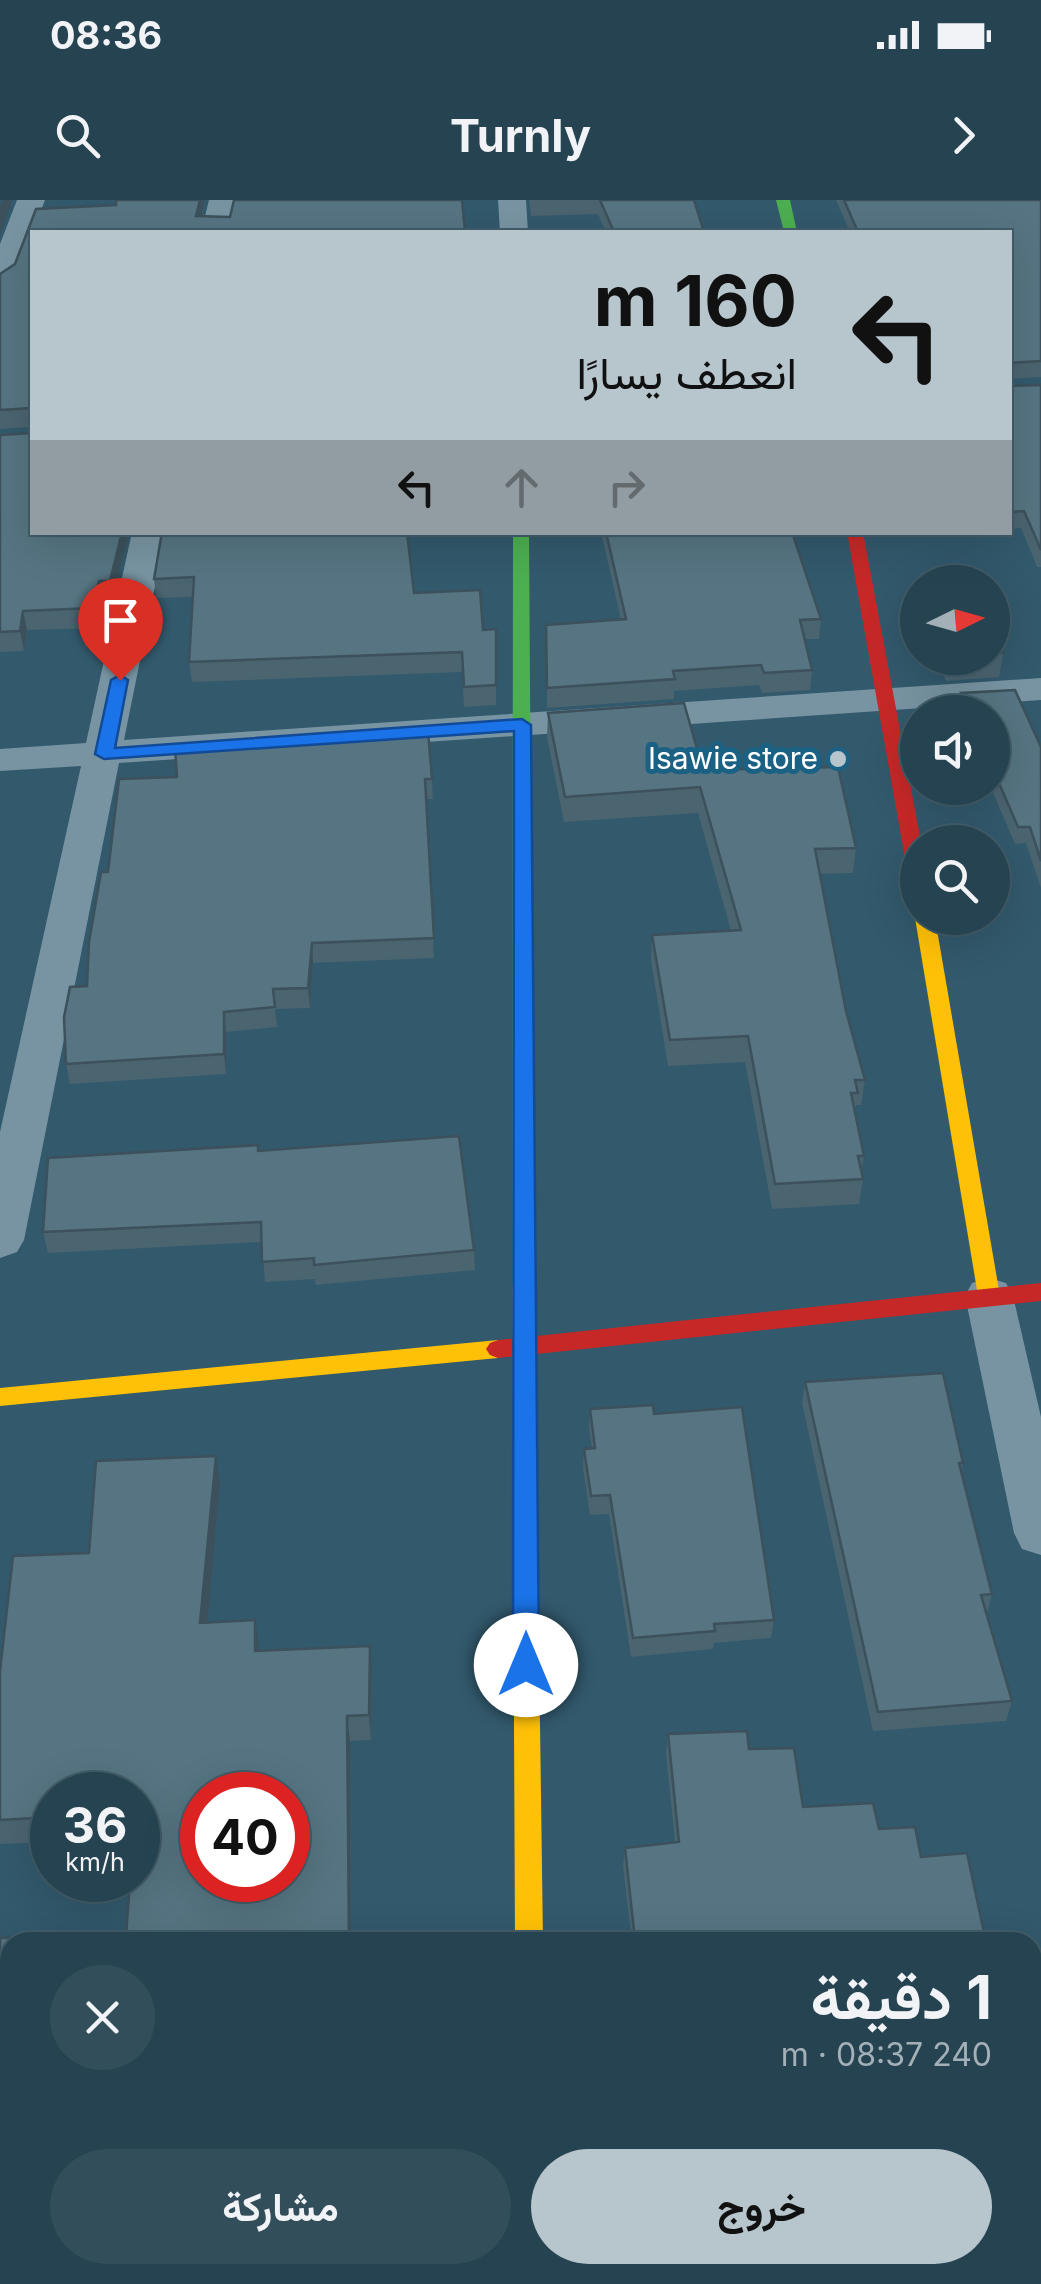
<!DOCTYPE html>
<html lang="ar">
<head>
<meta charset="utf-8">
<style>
	:root { --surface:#264351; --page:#324e5b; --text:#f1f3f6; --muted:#a4b0b7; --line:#425c68; --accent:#b7c5cc }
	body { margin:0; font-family:Inter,Vazirmatn,sans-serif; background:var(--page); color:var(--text); direction:rtl; height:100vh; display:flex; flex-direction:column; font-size:38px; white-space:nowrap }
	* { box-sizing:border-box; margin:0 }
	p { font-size:32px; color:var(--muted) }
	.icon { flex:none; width:55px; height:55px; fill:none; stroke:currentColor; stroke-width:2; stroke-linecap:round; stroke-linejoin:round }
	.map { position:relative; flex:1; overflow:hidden; direction:ltr }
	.drawer { position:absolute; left:0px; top:1732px; width:1042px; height:352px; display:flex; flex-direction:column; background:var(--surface); border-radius:30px 30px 0 0; box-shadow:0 10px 40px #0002,0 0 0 2px var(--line); direction:rtl }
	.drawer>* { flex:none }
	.guide { position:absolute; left:30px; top:30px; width:982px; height:305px; border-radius:0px; box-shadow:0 10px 40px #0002,0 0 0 2px var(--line); direction:rtl; background:#b7c5cc; color:#111; overflow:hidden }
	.needle { width:65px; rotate:85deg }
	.fabs { position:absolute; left:900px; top:365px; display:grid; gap:20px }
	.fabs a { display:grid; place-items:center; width:110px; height:110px; border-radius:50%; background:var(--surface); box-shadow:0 10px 40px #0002,0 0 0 2px var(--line); font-size:50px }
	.speed { position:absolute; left:30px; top:1572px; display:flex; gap:20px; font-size:50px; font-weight:700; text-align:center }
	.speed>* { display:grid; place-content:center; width:130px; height:130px; border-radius:50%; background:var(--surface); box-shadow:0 10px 40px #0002,0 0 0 2px var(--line); line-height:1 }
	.speed small { font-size:25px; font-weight:400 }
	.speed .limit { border:15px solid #d22; background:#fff; color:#111 }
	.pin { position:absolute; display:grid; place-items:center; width:85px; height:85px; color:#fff; margin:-102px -42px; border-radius:50% 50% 50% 0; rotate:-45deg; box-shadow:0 0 10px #0007 }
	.pin .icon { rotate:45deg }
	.me { position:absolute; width:110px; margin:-55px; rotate:0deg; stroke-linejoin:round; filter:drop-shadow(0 0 8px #0008) }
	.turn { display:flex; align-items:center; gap:35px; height:210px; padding:0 50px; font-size:45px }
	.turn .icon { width:130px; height:130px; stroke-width:2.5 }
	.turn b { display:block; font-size:70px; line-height:85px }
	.lanes { display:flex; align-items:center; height:95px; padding:0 50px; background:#0003; justify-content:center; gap:50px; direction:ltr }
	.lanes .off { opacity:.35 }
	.round { display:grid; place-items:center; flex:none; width:105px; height:105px; border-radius:52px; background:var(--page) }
	.head { display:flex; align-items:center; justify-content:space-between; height:170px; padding:0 50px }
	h1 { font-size:60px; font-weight:700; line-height:75px }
	.action { display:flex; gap:20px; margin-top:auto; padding:20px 50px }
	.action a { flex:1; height:115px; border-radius:60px; background:var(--accent); color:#111; font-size:40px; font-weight:700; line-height:115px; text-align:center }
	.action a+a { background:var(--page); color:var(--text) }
	.status { display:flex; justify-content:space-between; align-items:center; height:70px; padding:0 50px; background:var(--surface); direction:ltr }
	.status svg { height:28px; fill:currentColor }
	header { display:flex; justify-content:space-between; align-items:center; height:130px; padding:0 50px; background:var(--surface); font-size:45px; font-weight:700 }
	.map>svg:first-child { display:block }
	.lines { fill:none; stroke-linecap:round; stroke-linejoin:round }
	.street { fill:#7894a2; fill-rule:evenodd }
	.fast { fill:#4caf50; fill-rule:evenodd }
	.slow { fill:#ffc107; fill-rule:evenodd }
	.jam { fill:#c62828; fill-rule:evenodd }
	.wall { fill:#4a6470 }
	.shaded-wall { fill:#3c515b }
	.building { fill:#567482; stroke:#3c515b; stroke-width:2.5; fill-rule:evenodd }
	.route { fill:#1a73e8; stroke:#114b97; stroke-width:2.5 }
	.poi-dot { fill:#b7c5cc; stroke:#1a6184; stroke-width:4 }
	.labels { text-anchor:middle; stroke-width:10; stroke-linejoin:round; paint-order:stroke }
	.poi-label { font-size:30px; fill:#fff; stroke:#1a6184; text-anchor:end }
</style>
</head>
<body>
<div class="status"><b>08:36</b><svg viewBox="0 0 49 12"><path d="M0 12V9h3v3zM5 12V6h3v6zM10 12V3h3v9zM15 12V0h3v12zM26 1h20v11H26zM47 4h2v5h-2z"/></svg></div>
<header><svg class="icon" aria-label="forward" viewBox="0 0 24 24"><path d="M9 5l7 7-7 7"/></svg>Turnly<svg class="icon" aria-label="search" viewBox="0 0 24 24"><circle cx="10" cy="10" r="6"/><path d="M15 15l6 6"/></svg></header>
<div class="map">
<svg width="1041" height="2084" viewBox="0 0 1041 2084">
	<rect width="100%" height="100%" fill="#32596c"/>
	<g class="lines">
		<path class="street" d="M17 0H45L15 81 10 87 0 90V44Z
			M209 0H237L229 32H201Z
			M498 0H526L528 32H500Z
			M132 332H166L124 540 1041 478V500L119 563 24 1040 17 1052 0 1058V932L81 566 0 571V549L86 543Z
			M989 1078 1006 1083 1013 1096 1041 1217V1355L1022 1349 1014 1333 965 1096 972 1083Z
			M499 2075H567V2084H499Z"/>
		<path class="fast" d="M776 0H790L797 32H784Z
			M513 332H529L534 1087 531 1093H515L512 1087Z"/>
		<path class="slow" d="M918 714V718H935L1000 1096 997 1102H981L978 1096 915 718Z
			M523 1078 531 1081 534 1087 543 1742H515L512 1087 515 1081Z
			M498 1140 506 1143 510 1149 506 1155 498 1158 0 1206V1188Z"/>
		<path class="jam" d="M847 332H863L921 642H918V681L908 675Z
			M1041 1083V1101L498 1158 490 1155 486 1149 490 1143 498 1140Z"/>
	</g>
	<path class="wall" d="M116 0H205L202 16 230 17 234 0H462L465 32H32V332H129L113 400 102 401 96 428 27 430 24 451 0 452V235L31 233V227L0 229V74L15 64 36 9 116 5Z
		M529 0H695L704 32H606L598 14 531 16Z
		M836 0H1041V177L1010 179V186L1041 185V367H1037L1021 328 1010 329V32H850Z
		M162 332 414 393 483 430 496 429V505L464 507 462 472 192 482 189 462 193 397 156 398 154 379Z
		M601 332H792L821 419 819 439H805L812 470 810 490 762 493 759 485 674 491V499L547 508 546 425 621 420Z
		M992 429 1003 453 999 477 946 481 937 458H992Z
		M1015 490 1041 547V688L1026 643 1015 644 991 588H992V512H960L958 509 961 493Z
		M548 513 703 570 856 648 853 673 820 674 846 811 865 880 861 905H856L855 913 864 956 861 971 863 979 859 1004 772 1009 745 862 668 866 651 760 652 735 731 731 698 613 564 622 547 538Z
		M177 577 432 579 433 599H426L434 758 313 763 310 808 275 809 277 827 226 832V874L70 884 66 864 87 786 108 672Z
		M258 951 474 1050 475 1070 316 1085 315 1079 265 1082 262 1042 48 1053 43 1032Z
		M805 1182 963 1263 961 1271 992 1394 987 1414 1012 1501 1006 1521 873 1531 802 1203Z
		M590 1209 654 1214 774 1420 771 1438 714 1443 713 1449 631 1457 609 1314 590 1315 583 1268 584 1249 592 1248 589 1228Z
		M220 1283 207 1423 255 1420 259 1451 372 1472 371 1540 350 1541 351 1742H10V1914L0 1915V1738L126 1736 138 1595H52V1642L0 1644V1471L89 1353Z
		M668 1534 749 1549 803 1607 879 1629 921 1657 986 1742H632L623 1666 625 1648 675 1642 666 1553Z"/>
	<path class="shaded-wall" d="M3 0H12L0 34V8Z
		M200 0H205L198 32 196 16Z
		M122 332H129L113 400 110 381Z
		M99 381 102 401 96 428 93 408Z
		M23 411 27 430 24 451 20 431Z
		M312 743 313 763 310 808 308 788Z
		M224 812 226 832V874L224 854Z
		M216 1256 220 1283 205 1449 200 1423Z
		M255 1420 259 1446V1476L255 1451Z
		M370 1446 372 1472 371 1540 369 1515Z
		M347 1516 350 1541 351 1742H349Z"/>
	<path class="building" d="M116 0H200L196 16 230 17 234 0H462L465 32H32V332H122L110 381H99L93 408 23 411 20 431 0 432V235L31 233V208L0 210V74L15 64 36 9 116 5Z
		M600 0H694L704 32H614Z
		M844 0H1041V161L1010 163V186L1041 185V350L1024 311 1010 312V32H858Z
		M162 332H407L414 393 480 390 483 430 496 429V485L464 487 462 452 189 462 194 377 154 379Z
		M606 332H792L821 419 800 420 812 470 764 473 761 465 673 471 675 479 547 488 546 425 626 419Z
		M992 429 1003 453 992 454Z
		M1015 490 1041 547V661L1030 627H1018L992 567V512H969L961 493Z
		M684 503 703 570 838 567 856 648 815 649 846 811 865 880H855L858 893H851L864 956H858L863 979 775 984 748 836 670 840 652 735 741 730 700 587 565 597 548 513Z
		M428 531 432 579H425L434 738 312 743 308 788 273 789 275 807 224 812V854L66 864 64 817 70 787 87 786 89 742 101 672H108L119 579 177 577 175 549Z
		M459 936 474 1050 314 1065V1058L262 1062 261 1022 43 1032 48 958 258 945V951Z
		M943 1173 963 1263H959L992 1394 981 1395 1012 1501 878 1512 805 1182Z
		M653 1205 654 1214 742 1207 774 1420 714 1424 715 1431 633 1438 610 1295 591 1296 584 1249 595 1248 590 1209Z
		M216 1256 200 1423 255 1420V1451L370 1446 369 1515 347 1516 349 1742H10V1893H0V1738L126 1736 130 1680H138V1595H52V1617L0 1620V1471L13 1356 89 1353 96 1261ZM202 1595H288V1680H202Z
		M747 1531 749 1549 794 1548 803 1607 873 1603 879 1629 915 1627 921 1657 967 1653 986 1742H663L662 1738 635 1740 625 1648 679 1642 668 1534Z
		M1032 1896H1041V2084H647L646 2075H1032Z
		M142 2075H452L453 2084H142Z"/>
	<path class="route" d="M120 475 128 480 115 548 522 519 531 525 539 1465 535 1473 526 1476 517 1473 513 1465 514 531 104 559 95 554 111 480Z"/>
	<circle class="poi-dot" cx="838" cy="559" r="10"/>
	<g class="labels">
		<g class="poi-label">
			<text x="818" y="569">Isawie store</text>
		</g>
	</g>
</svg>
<div class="fabs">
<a><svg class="needle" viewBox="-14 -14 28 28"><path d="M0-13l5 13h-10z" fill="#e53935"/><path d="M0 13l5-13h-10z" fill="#a4b0b7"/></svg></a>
<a><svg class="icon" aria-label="sound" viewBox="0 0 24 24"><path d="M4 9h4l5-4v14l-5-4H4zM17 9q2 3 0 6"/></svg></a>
<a><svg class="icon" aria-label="search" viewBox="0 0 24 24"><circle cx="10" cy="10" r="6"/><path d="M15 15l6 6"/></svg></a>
</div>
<div class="speed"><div>36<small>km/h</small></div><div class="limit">40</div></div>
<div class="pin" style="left:120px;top:480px;background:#d93025"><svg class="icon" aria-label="arrive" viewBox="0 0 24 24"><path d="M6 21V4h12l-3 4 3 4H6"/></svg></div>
<svg class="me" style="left:526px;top:1465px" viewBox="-20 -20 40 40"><circle r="19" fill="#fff"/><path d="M0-13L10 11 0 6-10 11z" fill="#1a73e8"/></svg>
<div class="guide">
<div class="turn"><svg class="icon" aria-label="left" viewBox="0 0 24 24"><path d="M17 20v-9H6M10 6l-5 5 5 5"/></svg><div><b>160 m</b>انعطف يسارًا</div></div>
<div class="lanes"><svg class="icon" aria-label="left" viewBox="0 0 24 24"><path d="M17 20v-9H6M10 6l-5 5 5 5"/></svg><svg class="icon off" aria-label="ahead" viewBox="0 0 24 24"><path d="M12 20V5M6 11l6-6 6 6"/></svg><svg class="icon off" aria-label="right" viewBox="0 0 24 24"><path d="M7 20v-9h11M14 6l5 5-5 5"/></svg></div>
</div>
<section class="drawer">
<div class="head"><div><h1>1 دقيقة</h1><p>240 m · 08:37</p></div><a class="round"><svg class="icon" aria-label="close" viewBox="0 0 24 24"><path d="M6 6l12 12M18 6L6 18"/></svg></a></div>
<div class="action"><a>خروج</a><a>مشاركة</a></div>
</section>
</div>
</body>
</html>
